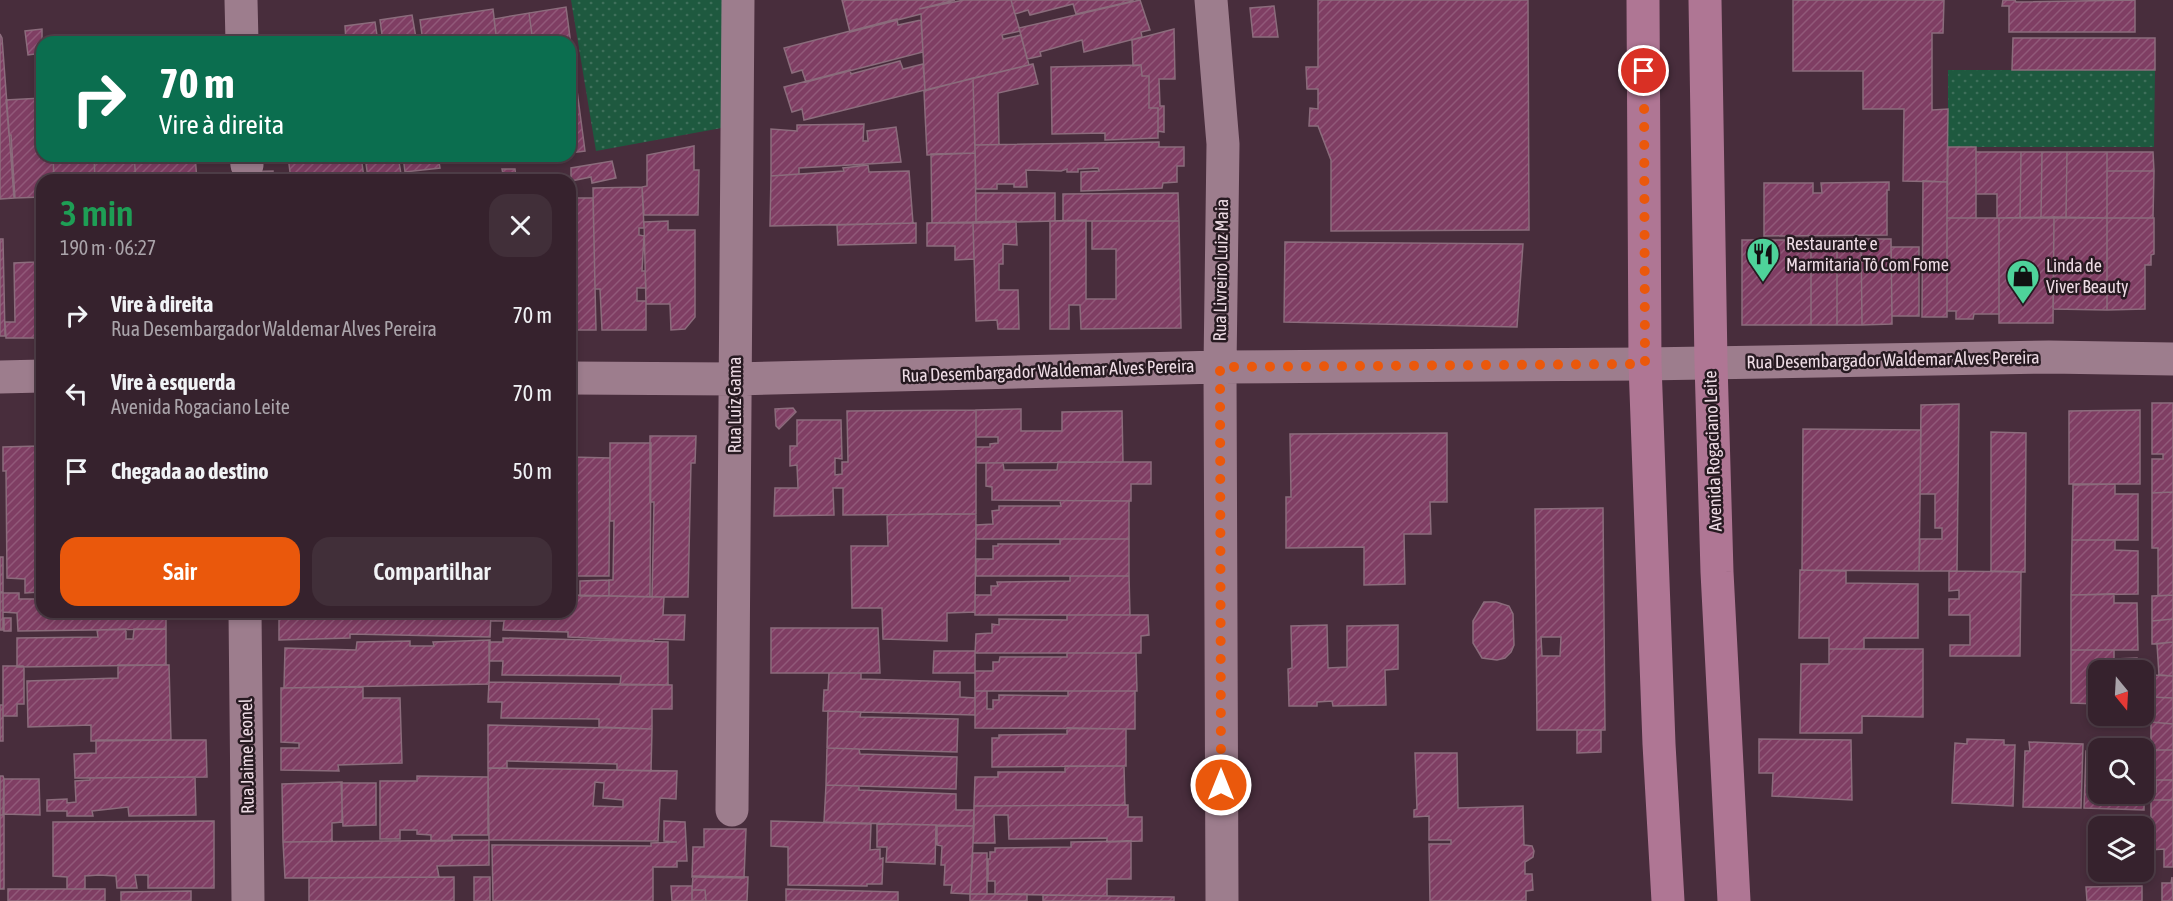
<!DOCTYPE html>
<html lang="pt">
<head>
<meta charset="utf-8">
<style>
	:root { --surface:#36222d; --page:#412f39; --text:#f1f3f6; --muted:#aaa4aa; --line:#503f49; --accent:#ea580c }
	body { margin:0; font-family:"Asap Condensed",sans-serif; background:var(--page); color:var(--text); height:100vh; display:flex; flex-direction:column; font-size:22px; white-space:nowrap }
	* { box-sizing:border-box; margin:0 }
	p { font-size:20px; color:var(--muted) }
	.icon { flex:none; width:33px; height:33px; fill:none; stroke:currentColor; stroke-width:2; stroke-linecap:round; stroke-linejoin:round }
	.map { position:relative; flex:1; overflow:hidden }
	.side { position:absolute; left:36px; top:174px; width:540px; height:444px; display:flex; flex-direction:column; background:var(--surface); border-radius:18px; box-shadow:0 3px 9px #0003,0 0 0 2px var(--line) }
	.side>* { flex:none }
	.top-card { position:absolute; left:36px; top:36px; width:540px; height:126px; border-radius:18px; box-shadow:0 3px 9px #0003,0 0 0 2px var(--line); background:#0b6e4f; color:#fff; overflow:hidden }
	.needle { width:39px; rotate:162deg }
	.controls { position:absolute; left:2088px; top:660px; display:grid; gap:12px }
	.controls a { display:grid; place-items:center; width:66px; height:66px; border-radius:12px; background:var(--surface); box-shadow:0 3px 9px #0003,0 0 0 2px var(--line); font-size:30px }
	.pin { position:absolute; display:grid; place-items:center; width:51px; height:51px; color:#fff; margin:-26px; border:3px solid #fff; border-radius:50%; box-shadow:0 2px 6px #0007 }
	.me { position:absolute; width:66px; margin:-33px; rotate:0deg; stroke-linejoin:round; filter:drop-shadow(0 0 4px #0008) }
	.turn { display:flex; align-items:center; gap:21px; height:126px; padding:0 24px; font-size:27px }
	.turn .icon { width:78px; height:78px; stroke-width:2.5 }
	.turn b { display:block; font-size:42px; line-height:51px }
	.round { display:grid; place-items:center; flex:none; width:63px; height:63px; border-radius:18px; background:var(--page) }
	.summary { display:flex; align-items:center; justify-content:space-between; height:102px; padding:0 24px }
	h1 { font-size:36px; font-weight:600; line-height:45px; color:#1e9e55 }
	.action { display:flex; gap:12px; margin-top:auto; padding:12px 24px }
	.action a { flex:1; height:69px; border-radius:18px; background:var(--accent); color:#fff; font-size:24px; font-weight:600; line-height:69px; text-align:center }
	.action a+a { background:var(--page); color:var(--text) }
	ul { padding:0; list-style:none }
	li { display:flex; align-items:center; gap:18px; height:78px; padding:0 24px }
	li div { flex:1 }
	li b { display:block; font-size:22px }
	li em { font-style:normal }
	.map>svg:first-child { display:block }
	.grass { fill:url(#grass-dots) }
	.building { fill:url(#building-hatch); stroke:#8b6c7c; stroke-width:1.5; fill-rule:evenodd }
	.lines { fill:none; stroke-linecap:round; stroke-linejoin:round }
	.minor { stroke:#9d7d8d; stroke-width:33 }
	.major { stroke:#af7694; stroke-width:33 }
	.route { stroke:#ea580c; stroke-width:10; stroke-dasharray:0 18 }
	.labels { text-anchor:middle; stroke-width:5; stroke-linejoin:round; paint-order:stroke }
	.poi-label { font-size:18px; fill:#eedce5; stroke:#271a21; text-anchor:start }
	.street-label { font-size:18px; fill:#eedce5; stroke:#271a21 }
</style>
</head>
<body>
<div class="map">
<svg width="2173" height="901" viewBox="0 0 2173 901">
	<defs>
		<pattern id="grass-dots" width="8" height="8" patternUnits="userSpaceOnUse" patternTransform="scale(1.5)"><rect width="8" height="8" fill="#1e593f"/><path d="M2 2h.1M6 6h.1" fill="none" stroke="#3f705b" stroke-width="1.8" stroke-linecap="round"/></pattern>
		<pattern id="building-hatch" width="6" height="6" patternUnits="userSpaceOnUse" patternTransform="scale(1.5)"><rect width="6" height="6" fill="#7f3e63"/><path d="M-1 1l2-2M0 6l6-6M5 7l2-2" fill="none" stroke="#915979"/></pattern>
	</defs>
	<rect width="100%" height="100%" fill="#482d3c"/>
	<path class="grass" d="M571 0H725L727 127 596 151Z
		M1948 70H2155L2154 147H1948Z"/>
	<path class="building" d="M842 0H955L919 9 964 0H1011L1020 31 1002 35 1003 39 1021 35 1029 65 925 90 921 14 850 32Z
		M1011 0H1133V1L1076 14 1073 4 1030 15 1028 10 1015 14Z
		M1140 0 1150 30 1141 32 1142 37 1084 52 1082 40 1040 52 1041 56 1027 59 1019 28Z
		M1318 0H1528L1529 230 1331 231V160L1318 126H1309L1310 108 1318 109V89H1307L1306 67H1318Z
		M1793 0H1944L1943 33H1932V110L1948 109 1947 182 1903 181 1904 109H1863V71H1793Z
		M2003 0H2015L2016 2 2135 0V32H2009V6H2002Z
		M1274 6 1278 37H1253L1250 8Z
		M566 7 585 151 570 153V42H533L529 13Z
		M493 9 497 42H423L420 20Z
		M529 13 533 42H497L494 19Z
		M412 15 416 38 422 37 423 42H383L380 20Z
		M897 19 898 25 921 20 923 52 806 82 802 70 792 73 784 48Z
		M375 22 378 42H346L345 26Z
		M42 29V53L28 55 25 31Z
		M1174 29 1175 79H1159L1160 106H1164V132L1158 131V108H1149V76H1142L1141 65 1133 66 1132 40Z
		M0 34 2 38 14 198 0 199Z
		M2013 38H2155V70H2012Z
		M900 61 903 69 923 64 925 90 804 120 802 109 792 112 784 87 850 70 851 74Z
		M1033 64 1038 84 998 93 999 145H975L973 78Z
		M1141 65 1142 76H1149V108H1158V138L1105 140V133L1052 134 1051 67Z
		M973 78 975 153 927 155 924 91Z
		M42 98V156H53L54 180H42V197L15 198 11 135H9L6 100Z
		M864 124 863 141H868L867 131 896 127 901 162 799 168V174L771 176V129L797 131V125Z
		M1159 142V147H1184V166H1177V182L1163 183 1162 188 1081 191V172L1099 171 1098 168 1078 169V172H1067V169L1061 171 1026 170 1027 187H1014V184H997V189H976L975 145Z
		M694 146V170H699L698 215H644L642 187 647 186V155Z
		M1948 147H1976V218H1947Z
		M1976 152H2021L2020 218H1997V194H1976Z
		M2021 152H2042L2041 218H2020Z
		M2042 152H2067L2066 218H2041Z
		M2067 152H2107V218H2066Z
		M2107 152H2153L2154 171H2107Z
		M975 153 976 223H932L931 154Z
		M53 156H94L95 180H54Z
		M94 156H134L136 180H95Z
		M134 156H195L197 180H136Z
		M288 156H361L364 178 343 180H291Z
		M365 156H398L401 174 368 178Z
		M403 156H438L440 168 405 172Z
		M612 161 616 178 592 183 591 177 571 181V168Z
		M868 165 869 172 909 171 913 223 770 226 771 176 844 171 843 168Z
		M502 169H515L516 178 504 179Z
		M273 171V180H239V172Z
		M2107 171H2154L2153 218H2107Z
		M1923 181 1947 182V317H1922Z
		M1889 182V190H1887V235L1764 236V183H1813V193H1822L1821 183Z
		M642 187 644 228H639V235L644 236 642 271H645L646 288H637V301H646V330H602L600 289H595L593 188Z
		M976 193H1055V221L976 223Z
		M1178 193 1179 221H1063V194Z
		M572 198H593L596 330H573Z
		M2054 217 2107 218V310L2053 309Z
		M2054 217 2053 323H1999V218Z
		M1947 218H1999V314H1974L1973 319H1956V311H1947Z
		M2107 218H2154V254L2151 255V265H2145V309L2107 310Z
		M1086 220V299H1116V249H1092V221H1179L1181 328 1081 329 1080 305H1069V329H1050V221Z
		M668 221V230H695V317L685 329 671 330 670 304H646L644 222Z
		M1016 221 1017 245 1003 244V264H999V290H1018L1019 329H998L997 320 976 321 973 222Z
		M570 222 572 226 573 311V330H570Z
		M973 222 974 259 955 260V246H927V223Z
		M916 223V243L838 245 837 225Z
		M0 239H3L5 336H0Z
		M1827 239V249H1837V325H1811V240Z
		M1837 239H1861L1862 325H1837Z
		M1861 239H1891L1892 324 1862 325Z
		M1742 240H1811V325H1742Z
		M1285 242 1523 244 1517 327 1284 322Z
		M35 244H42V338H6L5 322H15L14 263 35 262Z
		M1891 247H1919V316H1892Z
		M2152 403H2173V492L2152 493V459H2163V454H2152Z
		M1959 404 1957 571H1919L1920 539H1942V528H1935V494H1920L1921 405Z
		M793 408 796 412 779 429 776 426 775 409Z
		M1021 409V431H1062V412L1122 411 1123 462 976 463V447H990V444L998 443V437H976V410Z
		M976 410V514L843 515V488H833L834 515 774 516 775 488H798L797 465 790 466V446H797V420H841L842 459 835 458V475L842 474V462H848L847 411Z
		M2140 410V484H2069V411Z
		M1803 429 1921 430 1919 571 1802 570Z
		M1991 432 2026 433 2025 572 1991 571Z
		M1447 433V502H1430L1431 534H1404L1405 584 1364 585V547L1286 548V497H1291L1290 434Z
		M650 436H696L695 463H691L688 597H652L654 502H650Z
		M570 443H571V580H570Z
		M610 443H651L650 597 609 596V580H613L614 521H610Z
		M39 446 40 592 25 593V579L7 578 6 471H3V447Z
		M571 457 610 458 609 576H576V516H574V472H571Z
		M1058 462H1151V484H1131V501L992 500V487L986 486V463H1003L1004 470H1057Z
		M2115 484V494H2138V540H2072L2073 485Z
		M2173 492V595L2158 596V548H2152V493Z
		M1060 501H1129V539H976V525L993 524 992 511 999 510V506H1061Z
		M1601 508H1603L1605 730H1537L1535 509ZM1541 637H1561L1560 656H1542Z
		M927 514H976L975 612 947 613V641L883 639 882 608H852L851 546H888L887 515Z
		M1060 539H1129V576H976V559H993V546H998V544H1060Z
		M2072 540H2115V550L2138 551V594L2071 595Z
		M0 557H3V592H0Z
		M1800 570 1846 571V583L1918 584V638H1864V649H1829V638H1799Z
		M1949 571 2021 572 2020 656H1950V645H1970V615H1949V599H1959V590L1949 591Z
		M1070 576H1129L1130 615H975V595H991V586H998L997 582 1070 581Z
		M609 580V596H580V581Z
		M0 592 3 593V630H0Z
		M3 593H19V599H42V612H166V629L18 631 17 613 3 612Z
		M2114 594V603H2137L2138 650H2071V595Z
		M570 595 664 597 663 615H685L684 640 654 639V641L568 637V632L503 630 504 621H491V612H570Z
		M2173 595V619L2152 621V596Z
		M1484 602H1496L1509 606 1513 614 1514 645 1511 652 1505 658 1497 660 1482 658 1473 643V621Z
		M279 612H491L490 637 350 634V638L279 640Z
		M1067 615H1148L1149 635 1141 636V653H975L976 634 992 633V624L999 625V619L1067 620Z
		M4 618H11V631H4Z
		M2173 619V642L2152 644V621Z
		M1327 625 1328 668 1347 667V626L1398 625V669L1385 670 1386 705 1333 706 1332 701 1317 702V706H1289L1288 669 1292 668 1291 626Z
		M771 628H878L880 673H771Z
		M126 629V639H133L134 629H166V665L17 667V638L98 637 97 630Z
		M503 638 668 642V685H620L621 676 502 675 503 661H489V642H503Z
		M490 640 489 684 284 688 285 648 356 650 357 642 410 641V646H434L433 642Z
		M2173 642V676L2159 675 2157 644Z
		M1829 649H1923V717L1862 716V733H1800L1801 664H1829Z
		M2071 650H2114V659L2137 658 2138 670H2098V704L2071 703Z
		M934 651H975V673H933Z
		M1067 653H1136L1137 691H975V671H993V662H999L1000 657H1067Z
		M118 665H169L171 740 91 741V725L28 727 27 681 118 678Z
		M3 666H23L24 668V704H17V716H3Z
		M829 673H861V679L960 682V697L975 698V715L823 711 824 690H828Z
		M2151 675 2173 676V698L2151 697Z
		M489 682 672 685V709H652V729L599 727V719L501 718 502 702H488Z
		M363 687V698H400L402 763 338 765 339 771 281 770V748H299V743L281 742V688Z
		M975 691H987V709H993V700H999V695L1068 696V691H1135V729L975 728Z
		M2151 697 2173 698V724L2151 722Z
		M0 705H3V741H0Z
		M828 711 861 712 860 717 958 719 957 752 827 748Z
		M2151 722 2173 724V750H2151Z
		M488 725 652 729 651 771 617 770V764L507 761V768H488Z
		M1067 728 1126 729V766L992 767V738H999V735L1067 734Z
		M1577 730H1601V752L1577 753Z
		M1759 739 1851 740 1852 800 1772 796 1773 773H1759Z
		M1967 739 2004 740V745H2015L2013 806 1952 803 1955 743 1967 744Z
		M96 740H206L207 777 75 778 74 754 96 753Z
		M2029 742 2083 744 2081 808 2023 807 2025 751H2030Z
		M827 748 859 749 860 754 957 757 956 789 826 785Z
		M2151 750H2173V780H2152Z
		M2086 751 2098 752V794H2144V753H2145L2144 810 2084 808Z
		M1415 753H1457L1458 808 1523 806 1524 845 1532 846 1534 851 1533 857 1525 862V874H1532L1533 890 1526 891V901H1430L1429 844H1451V840H1429V816L1414 817V810L1417 809Z
		M1065 766H1124L1125 805 974 806 975 777H998V772H1065Z
		M488 768 677 771 676 799 660 798 658 841 489 840ZM595 782 604 783 603 798 623 800V807L593 806Z
		M0 776H3L4 779V815H0Z
		M417 776 488 777V835H452V841H431V835L417 834V830H400V839H380V781H417Z
		M195 777 196 815 129 816 128 807 92 811 93 816H67V811H47V800L67 799V803L76 802 75 781 90 780V778Z
		M4 779H39L40 815 3 814Z
		M2156 780H2173V800H2151L2152 792H2156Z
		M342 782V822L332 823V842H283L282 784Z
		M341 783H376V825L343 826Z
		M826 785 859 786V790L956 794V810H974V826L824 822Z
		M2151 800H2173V867H2164V849L2151 850Z
		M1128 805V817H1142V841L1107 842V838L1009 839 1008 815H994L995 843H973L974 806Z
		M0 815H4V889H0Z
		M214 821V888H148V875H135L137 888H117L116 876 99 875 85 876V889H67V877L53 876V822Z
		M664 821 685 822 687 861H677V867H653V901H493L492 845 651 846V843L677 842 664 841Z
		M771 821 871 824 870 850 880 849V859L883 858 882 884H867V886L788 885V847L771 846Z
		M877 824 936 825 935 864 886 862 887 847H877Z
		M937 826H974L970 894 951 893 952 885H944L945 865H941L942 846 937 845Z
		M704 829H746L744 878 692 877 693 847H704Z
		M489 840V865L437 866 439 877 285 878 283 842Z
		M1131 841V879H1107V896L995 894V881H988V859H990V852H995V848L1071 847V842Z
		M973 853H987V894H970Z
		M693 876 748 877 747 901H706L705 890H692Z
		M454 877V901H309V878Z
		M474 877H490V901H474Z
		M2172 877 2173 901H2162V883H2171Z
		M671 886H692V901H672Z
		M2142 886V901H2087L2086 887Z
		M8 889H105V901H8Z
		M786 889 898 892V901H786Z
		M692 890H705L706 901H692Z
		M191 891V901H121V892Z
		M970 894H1027V901H970Z
		M1043 895 1174 897V901H1043Z"/>
	<g class="lines">
		<path class="minor" d="M241 0 242 42
			M1211 0 1223 144 1220 367 1222 901
			M246 156 247 165
			M0 377 42 376
			M570 378 736 379 1220 367 1645 364 2049 357 2173 359
			M245 612 248 901
			M732 810 738 0"/>
		<path class="major" d="M1643 0 1645 364 1659 744 1668 901
			M1705 0 1711 363 1717 572 1734 901"/>
	</g>
	<g class="lines">
		<path class="route" d="M1221 785 1220 367 1645 364 1644 71"/>
	</g>
	<defs>
		<g id="restaurant-pin" transform="scale(1.725)"><path d="M0 17L-7.5 6A9.5 9.5 0 1 1 7.5 6Z" fill="#4ed39a" stroke="#271a21"/><path d="M-5-6h1v4h1v-4h1v4h1v-4h1v5L-1.5 .5V6h-2V.5L-5-1ZM5-6V6H3V1.5H1.5Q1.5-4 5-6Z" fill="#111"/></g>
		<g id="shop-pin" transform="scale(1.725)"><path d="M0 17L-7.5 6A9.5 9.5 0 1 1 7.5 6Z" fill="#4ed39a" stroke="#271a21"/><path d="M-5-2.5h2.3a2.7 3.5 0 0 1 5.4 0H5L5.5 6h-11ZM-1.5-2.5h3a1.5 2.3 0 0 0-3 0Z" fill="#111"/></g>
	</defs>
	<g fill-rule="evenodd">
		<use href="#restaurant-pin" x="1763" y="254"/>
		<use href="#shop-pin" x="2023" y="276"/>
	</g>
	<g class="labels">
		<g class="poi-label">
			<text x="1786" y="250">Restaurante e<tspan x="1786" dy="21">Marmitaria Tô Com Fome</tspan></text>
			<text x="2046" y="272">Linda de<tspan x="2046" dy="21">Viver Beauty</tspan></text>
		</g>
		<g class="street-label">
			<text transform="translate(1221 270) rotate(-89)" y="6">Rua Livreiro Luiz Maia</text>
			<text transform="translate(1893 360) rotate(-1)" y="6">Rua Desembargador Waldemar Alves Pereira</text>
			<text transform="translate(1048 371) rotate(-2)" y="6">Rua Desembargador Waldemar Alves Pereira</text>
			<text transform="translate(735 405) rotate(-90)" y="6">Rua Luiz Gama</text>
			<text transform="translate(1713 451) rotate(-92)" y="6">Avenida Rogaciano Leite</text>
			<text transform="translate(247 756) rotate(-91)" y="6">Rua Jaime Leonel</text>
		</g>
	</g>
</svg>
<div class="controls">
<a><svg class="needle" viewBox="-14 -14 28 28"><path d="M0-13l5 13h-10z" fill="#e53935"/><path d="M0 13l5-13h-10z" fill="#aaa4aa"/></svg></a>
<a><svg class="icon" aria-label="search" viewBox="0 0 24 24"><circle cx="10" cy="10" r="6"/><path d="M15 15l6 6"/></svg></a>
<a><svg class="icon" aria-label="layers" viewBox="0 0 24 24"><path d="M12 4l9 5-9 5-9-5zM3 14l9 5 9-5"/></svg></a>
</div>
<div class="pin" style="left:1644px;top:71px;background:#d93025"><svg class="icon" aria-label="arrive" viewBox="0 0 24 24"><path d="M6 21V4h12l-3 4 3 4H6"/></svg></div>
<svg class="me" style="left:1221px;top:785px" viewBox="-20 -20 40 40"><circle r="17" fill="#ea580c" stroke="#fff" stroke-width="3"/><path d="M0-11L8 9 0 5-8 9z" fill="#fff"/></svg>
<div class="top-card">
<div class="turn"><svg class="icon" aria-label="right" viewBox="0 0 24 24"><path d="M7 20v-9h11M14 6l5 5-5 5"/></svg><div><b>70 m</b>Vire à direita</div></div>
</div>
<section class="side">
<div class="summary"><div><h1>3 min</h1><p>190 m · 06:27</p></div><a class="round"><svg class="icon" aria-label="close" viewBox="0 0 24 24"><path d="M6 6l12 12M18 6L6 18"/></svg></a></div>
<ul>
<li><svg class="icon" aria-label="right" viewBox="0 0 24 24"><path d="M7 20v-9h11M14 6l5 5-5 5"/></svg><div><b>Vire à direita</b><p>Rua Desembargador Waldemar Alves Pereira</p></div><em>70 m</em></li>
<li><svg class="icon" aria-label="left" viewBox="0 0 24 24"><path d="M17 20v-9H6M10 6l-5 5 5 5"/></svg><div><b>Vire à esquerda</b><p>Avenida Rogaciano Leite</p></div><em>70 m</em></li>
<li><svg class="icon" aria-label="arrive" viewBox="0 0 24 24"><path d="M6 21V4h12l-3 4 3 4H6"/></svg><div><b>Chegada ao destino</b></div><em>50 m</em></li>
</ul>
<div class="action"><a>Sair</a><a>Compartilhar</a></div>
</section>
</div>
</body>
</html>
